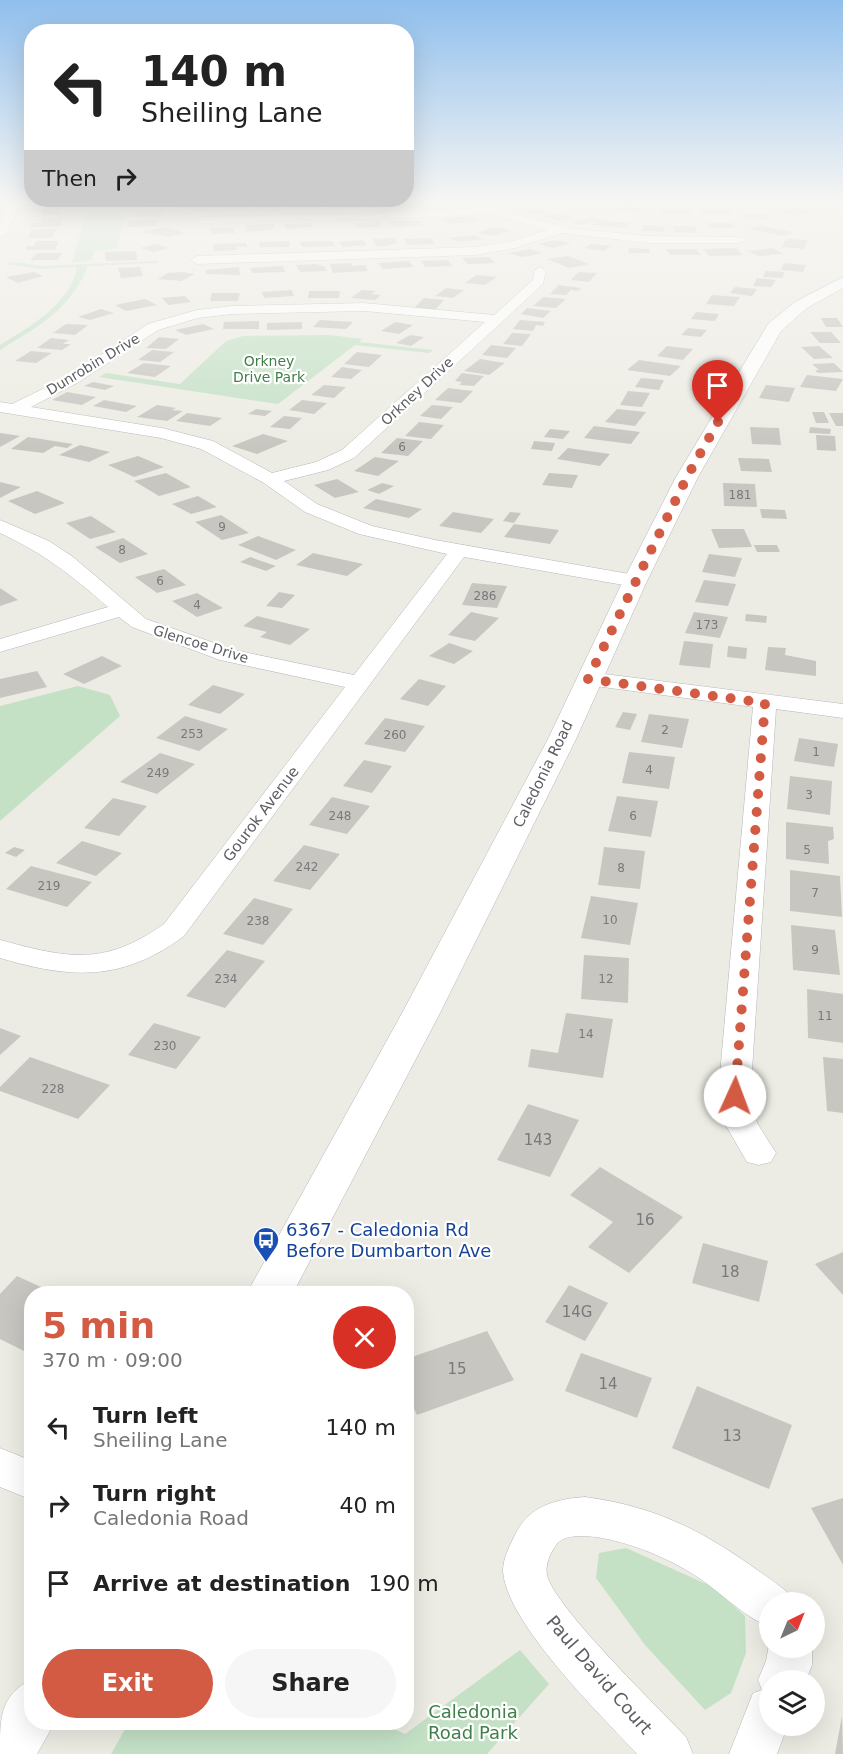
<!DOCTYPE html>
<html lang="en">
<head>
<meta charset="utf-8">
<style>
	:root { --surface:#fff; --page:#f6f6f6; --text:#222; --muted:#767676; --accent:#d45b43 }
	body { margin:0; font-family:"DejaVu Sans",sans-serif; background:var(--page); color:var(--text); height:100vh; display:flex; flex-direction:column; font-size:22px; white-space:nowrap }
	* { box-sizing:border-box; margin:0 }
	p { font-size:20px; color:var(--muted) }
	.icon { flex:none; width:33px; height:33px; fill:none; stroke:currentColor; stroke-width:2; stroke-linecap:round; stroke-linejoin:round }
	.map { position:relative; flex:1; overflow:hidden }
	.drawer { position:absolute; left:24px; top:1286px; width:390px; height:444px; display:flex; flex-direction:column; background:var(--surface); border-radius:24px; box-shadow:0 6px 24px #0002 }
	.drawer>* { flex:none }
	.guide { position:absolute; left:24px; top:24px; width:390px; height:183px; border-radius:24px; box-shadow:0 6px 24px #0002; background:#fff; color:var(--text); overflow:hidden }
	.needle { width:39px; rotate:43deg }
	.tools { position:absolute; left:759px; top:1592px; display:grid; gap:12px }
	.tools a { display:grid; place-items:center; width:66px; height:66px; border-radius:50%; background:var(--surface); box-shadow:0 6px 24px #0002; font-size:30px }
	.pin { position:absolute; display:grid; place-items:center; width:51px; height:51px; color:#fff; margin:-62px -26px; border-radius:50% 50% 50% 0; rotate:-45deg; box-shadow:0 0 6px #0007 }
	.pin .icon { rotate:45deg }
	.me { position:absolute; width:66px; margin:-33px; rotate:2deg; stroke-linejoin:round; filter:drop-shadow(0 0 4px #0008) }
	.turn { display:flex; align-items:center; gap:21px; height:126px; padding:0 18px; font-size:27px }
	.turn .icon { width:78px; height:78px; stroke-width:2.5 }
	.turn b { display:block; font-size:42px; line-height:51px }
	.then { display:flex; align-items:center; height:57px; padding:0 18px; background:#0003; gap:12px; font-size:22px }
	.round { display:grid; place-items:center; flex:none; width:63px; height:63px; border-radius:32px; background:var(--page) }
	.overview { display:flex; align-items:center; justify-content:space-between; height:102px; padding:0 18px }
	h1 { font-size:36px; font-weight:600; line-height:45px; color:var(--accent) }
	.button { display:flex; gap:12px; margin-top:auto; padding:12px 18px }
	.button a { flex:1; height:69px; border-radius:36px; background:var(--accent); color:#fff; font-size:24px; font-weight:600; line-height:69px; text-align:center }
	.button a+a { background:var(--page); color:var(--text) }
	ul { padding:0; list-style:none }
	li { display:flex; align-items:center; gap:18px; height:78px; padding:0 18px }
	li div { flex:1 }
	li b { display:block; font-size:22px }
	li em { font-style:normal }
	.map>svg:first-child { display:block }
	.green { fill:#c4e1c6 }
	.building { fill:#c8c6c1 }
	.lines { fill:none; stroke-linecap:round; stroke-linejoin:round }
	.minor-casing { stroke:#b4b6ba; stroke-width:1 }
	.tertiary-casing { stroke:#b4b6ba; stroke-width:1 }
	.minor { fill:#fff; fill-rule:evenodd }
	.tertiary { fill:#fff; fill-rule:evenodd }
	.route { stroke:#d45b43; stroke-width:10; stroke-dasharray:0 18 }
	.labels { text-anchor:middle; stroke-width:4.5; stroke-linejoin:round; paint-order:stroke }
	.number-label { font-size:12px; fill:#77797a }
	.far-park-label { font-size:14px; fill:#3f7f48; stroke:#fff }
	.far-street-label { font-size:14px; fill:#5c5f63; stroke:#fff }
	.street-label { font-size:15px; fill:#5c5f63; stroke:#fff }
	.near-number-label { font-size:15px; fill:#77797a }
	.near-transit-label { font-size:18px; fill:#164399; stroke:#fff; text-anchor:start }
	.near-street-label { font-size:18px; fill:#5c5f63; stroke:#fff }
	.near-park-label { font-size:18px; fill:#3f7f48; stroke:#fff }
</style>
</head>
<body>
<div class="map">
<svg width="843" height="1754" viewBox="0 0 843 1754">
	<rect width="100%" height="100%" fill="#edece4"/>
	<path class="green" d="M92 202H182L128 209 117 248 94 252 92 260 72 263 83 223Z
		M158 261 159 263 88 266C70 310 39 326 0 350V345C29 327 71 304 77 267L40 269 5 264 15 262 42 266Z
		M329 335 363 339 359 342 433 350 429 353 355 345 278 404 99 377 106 373 180 384 226 341 243 336Z
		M78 686 110 695 120 716 0 821V706Z
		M626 1548 713 1587 745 1616 746 1653 731 1693 705 1710 645 1645 596 1578 599 1553Z
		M520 1650 549 1684 487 1754H111L129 1722H378L405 1734Z"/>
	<path class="building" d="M39 202H64V205L39 206Z
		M203 202 215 209 197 211 178 207 185 206 181 204Z
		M356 202 359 208 329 209 327 203Z
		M389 202 393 206 366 208 362 203Z
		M396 202H427L430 207 400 208Z
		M289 203H319V209H289Z
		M219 205H251L250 210H219Z
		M256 205H282L283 211H261L257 209Z
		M623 205 647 208 638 213 614 210Z
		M540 207 549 213 530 214 521 208Z
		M60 208 59 215H41L42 209Z
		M687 208 692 214 664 215 660 209Z
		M795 208 813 211 799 216 781 213Z
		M140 209 163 210 160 213 164 214 161 217H134Z
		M698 209H728L732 214H702Z
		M557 213 575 218 561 221 542 216Z
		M743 214H766L769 220 745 219Z
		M471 216 481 221 449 224 440 219Z
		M592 217 602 219 583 225 572 223Z
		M63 218 61 226 30 227 31 223H41L42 219Z
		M156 219 158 226 129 227 128 221Z
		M597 220 630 223 625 228 592 225Z
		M390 221H421L423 226 391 227Z
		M380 222 383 227 356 228 354 223Z
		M310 223 313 227 286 229 284 224Z
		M707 223H732L736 228H711Z
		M274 224V229L246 233V225Z
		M643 225 665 226 664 232 642 231Z
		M761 225 795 233 783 236 749 229Z
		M673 226H695L697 233 674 232Z
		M166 227 186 233 167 237 142 232Z
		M493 227 511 230 495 236 477 233Z
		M211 228H234L235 233 211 234Z
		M56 229 52 238H27L32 230Z
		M473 235 483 239 458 242 448 238Z
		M395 238 397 243 386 246H376L373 239Z
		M432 238 435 244 407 245 404 239Z
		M786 239 808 240 804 249 782 247Z
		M363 240 367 245 343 247 339 242Z
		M556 240 571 243 553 248 538 244Z
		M37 241H59L55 250H25L27 246H34Z
		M289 241 290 247H260L259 242Z
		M332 241 335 246 302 247 299 242Z
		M246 243 247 247H236L237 250 214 251 213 244Z
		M155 244 169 248 154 252 140 248Z
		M591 244 611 246 604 251 584 248Z
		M629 248 650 249 649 253H628Z
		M736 248 742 255 709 256 703 249Z
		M773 248 784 254 758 256 747 251Z
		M530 249 543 253 522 257 509 253Z
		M666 249H696L701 255H670Z
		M136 251 137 260 106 261 105 252Z
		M37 253H63L57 260H30Z
		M568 256 589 264 569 268 547 259Z
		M489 257 495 263 468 264 462 258Z
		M448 260 452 266 425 267 421 261Z
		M409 261 413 267 383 269 378 263Z
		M351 263 352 266 365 265 368 271 333 273 330 264Z
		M784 263 806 265 803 272 781 270Z
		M315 264 324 266 327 271 300 272 296 265Z
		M283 266 285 272 252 273 250 268Z
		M140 267 143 276 121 278 118 268Z
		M239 267 240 275 206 274V270Z
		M766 271 785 272 782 278 763 277Z
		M34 272 43 276 18 283 6 277Z
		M181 272 195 274 181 281 158 279 168 273Z
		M578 272 597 273 589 282 571 280Z
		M477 275 497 277 485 285 465 283Z
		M757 278 776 280 771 287 753 286Z
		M559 285 581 288 578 291 571 290 566 295 550 294Z
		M735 287 757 289 752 296 730 293Z
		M446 288 464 290 453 298 435 296Z
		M292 290 294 296 264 298 262 292Z
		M362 290 376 291 371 294 381 295 375 300 351 298Z
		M309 291H340L339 298H308Z
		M212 293H240L238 301H210Z
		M712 295 740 297 734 306 706 304Z
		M185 296 191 302 168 305 162 298Z
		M543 297 566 299 556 308 533 306Z
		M424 298 444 300 435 310 414 308Z
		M145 299 157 305 126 311 115 305Z
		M527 308 551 311 543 318 521 314Z
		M101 309 114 313 90 320 78 317Z
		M696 312 719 314 715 321 691 319Z
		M821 318H837L843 327H826Z
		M320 320 353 322 346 329 313 327Z
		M520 320 545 322 543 326 536 325 533 331 513 329Z
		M259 321V329H223L224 322Z
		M302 322V329L267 330V323Z
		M395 322 413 325 399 334 381 331Z
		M66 324 88 325 75 335 53 333Z
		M203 324 214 329 186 335 175 330Z
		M688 328 707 330 701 337 681 335Z
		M810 332H831L841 343H820Z
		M512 333 531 334 522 346 503 344Z
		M410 335 424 337 411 346 396 343Z
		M159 337 179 339 166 349 146 348Z
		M51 338 69 340 63 344H71L62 350 37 348Z
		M491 345 516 348 507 358 482 355Z
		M667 346 693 349 683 360 657 356Z
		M819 346 833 358 814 359 801 347Z
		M152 350 174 352 160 362 138 360Z
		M31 351 52 353 36 363 15 361Z
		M357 352 382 355 369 367 344 364Z
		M480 359 505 363 489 375 464 371Z
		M639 360 681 366 670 376 627 370Z
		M144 363 171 366 155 377 127 373Z
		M834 363 843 372 818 373 815 370H819L812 364Z
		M342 367 362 370 351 379 331 377Z
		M462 373 484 376 474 386 459 385 462 382 455 381Z
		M807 375 843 379 836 391 800 387Z
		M641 378 664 380 659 390 635 387Z
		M93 382 114 386 105 390 84 386Z
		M324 385 346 387 334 398 311 395Z
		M766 385 795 388 789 402 759 398Z
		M448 388 473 391 461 403 435 400Z
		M628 391 650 393 642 407 620 405Z
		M67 392 96 397 82 405 52 400Z
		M104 400 137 406 126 412 93 406Z
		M302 400 327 403 314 414 289 410Z
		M157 405 176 408 172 410 183 411 167 421 137 417Z
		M432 405 453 407 441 419 420 416Z
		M256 409 272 411 265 416 248 414Z
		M617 409 646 412 635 426 605 422Z
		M812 412H824L829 423H816Z
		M187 413 222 418 210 426 176 421Z
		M829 413H843V426H836Z
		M284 416 302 418 290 429 270 427Z
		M419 422 444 425 431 439 405 436Z
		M594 426 640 432 631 444 584 438Z
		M750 427 779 428 781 445 752 444Z
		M810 427 831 429 830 434 809 433Z
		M550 429 570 431 563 439 544 437Z
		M0 433 20 436 0 447Z
		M263 434 288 441 257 454 232 446Z
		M816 435 835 436 836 451 817 450Z
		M28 437 73 444 67 448 55 446 43 453 11 449Z
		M397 438 423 441 408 456 381 453Z
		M534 441 555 443 552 451 531 449Z
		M80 445 110 452 89 462 59 455Z
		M568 448 610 454 600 466 557 459Z
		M138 456 164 467 134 477 108 465Z
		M375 457 399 461 378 476 354 471Z
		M738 458 769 459 772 472 741 471Z
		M166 473 191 487 159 496 134 481Z
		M549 473 578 475 572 488 542 485Z
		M337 479 359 492 335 498 314 485Z
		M0 482 21 487 0 498Z
		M382 483 394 486 379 494 367 490Z
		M723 483 755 484 757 507 724 506Z
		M37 491 65 503 35 514 8 501Z
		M198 496 217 507 191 514 172 504Z
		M376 499 422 509 409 518 363 508Z
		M760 509 785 510 787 519 762 518Z
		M453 512 494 519 481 533 439 526Z
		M510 512 521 513 514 523 503 521Z
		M221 515 249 533 222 540 195 522Z
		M91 516 116 532 90 539 66 523Z
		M514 524 559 530 550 544 504 537Z
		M711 529H744L752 547 719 548Z
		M258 536 296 550 276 560 238 545Z
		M123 538 148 554 120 563 95 547Z
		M754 545H777L780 552H757Z
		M313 553 363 564 347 576 296 565Z
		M709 554 742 558 735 577 702 572Z
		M250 557 276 566 266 571 240 562Z
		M164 569 186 585 157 593 135 577Z
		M704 580 736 584 728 606 695 602Z
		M472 583 507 586 497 608 462 605Z
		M0 588 18 600 0 606Z
		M279 592 295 595 282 608 266 606Z
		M197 593 223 608 197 617 172 601Z
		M471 612 499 618 475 641 448 635Z
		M694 612 728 617 720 638 685 633Z
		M746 614 767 616 766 623 745 621Z
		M257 616 310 629 290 645 260 637 267 632 243 626Z
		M684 641 713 644 710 668 679 665Z
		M449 643 473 651 454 664 429 656Z
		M728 646 747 648 746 659 727 657Z
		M768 647 786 648 785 655 816 661V676L765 670Z
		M102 656 122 666 84 684 63 674Z
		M37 671 47 687 0 698V679Z
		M419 679 446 686 428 706 400 699Z
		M213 685 245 694 220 714 188 705Z
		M623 712 637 714 630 730 615 727Z
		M649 714 689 719 682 748 641 742Z
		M185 716 228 729 199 751 156 738Z
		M385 718 425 726 405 752 364 744Z
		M799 738 838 744 834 767 794 761Z
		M629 752 675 757 669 789 622 783Z
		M160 753 195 764 157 794 120 782Z
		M364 760 392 766 372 793 343 786Z
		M790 776 832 781 830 815 787 809Z
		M617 796 658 801 651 837 608 831Z
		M332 797 370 806 347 834 309 825Z
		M113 798 147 806 119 836 84 828Z
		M786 822 833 827 834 839 828 841 829 864 786 859Z
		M82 841 122 853 96 876 56 863Z
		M304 845 340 854 310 890 273 881Z
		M14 847 25 850 16 857 5 853Z
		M604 847 645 851 640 889 598 885Z
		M31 866 92 882 67 907 6 889Z
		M790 870 840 876 842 917 790 911Z
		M591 896 638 903 630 945 581 938Z
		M254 898 293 909 263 945 223 934Z
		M791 925 835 930 840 975 793 970Z
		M227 950 265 961 225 1008 186 996Z
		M584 955 629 958 628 1003 581 999Z
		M807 989 843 994V1043L808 1038Z
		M566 1013 613 1019 603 1078 528 1067 531 1049 558 1053Z
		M154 1023 201 1037 176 1069 128 1055Z
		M0 1028 21 1036 0 1055Z
		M30 1057 110 1085 78 1119 0 1091V1087Z
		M823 1057 843 1059V1113L827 1111Z
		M528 1104 579 1120 550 1177 497 1160Z
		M600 1167 683 1217 629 1273 588 1247 613 1222 570 1195Z
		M703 1243 768 1261 759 1302 692 1283Z
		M843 1252V1295L815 1264Z
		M17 1276 54 1293H32V1355L0 1339V1294Z
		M569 1285 608 1303 585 1341 545 1322Z
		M487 1331 514 1380 417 1415 406 1393V1359Z
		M581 1353 652 1378 637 1418 565 1391Z
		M697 1386 792 1425 769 1489 672 1448Z
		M843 1498V1565L811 1508Z
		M842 1716 843 1754H835Z"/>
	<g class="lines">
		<g class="minor-casing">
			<path id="minor" d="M10 202H20L6 234 0 237V222Z
				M483 202H495L511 213 570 228 647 236 740 237 746 240 740 243H647L562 233 515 248 476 255 197 264 191 260 197 256 476 247 513 241 547 230 503 217 496 212 441 217 202 223 196 220 202 217 441 211 488 207Z
				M689 202H746L747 203 742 206 694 205Z
				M540 267 546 271 543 284 354 458 328 470 284 481 317 504 372 526 435 540 635 575 642 577 645 581 642 585 635 587 464 557 184 936C122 982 71 979 0 958V940C68 958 103 967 164 924L345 687 220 660 132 627 119 617 0 652V639L108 607C71 575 45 554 0 533V520L49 541 73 557 146 619 234 650 354 675 447 554 359 534 305 512 264 483 201 449 161 438 0 412V402L12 404 69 376 148 324 197 310 232 306 364 303 494 315 533 280 534 271ZM364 311 485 322 342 450 316 462 272 473 213 441 162 428 31 407 79 382 158 330 198 318 232 314Z
				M588 672 843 704V718L776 709 751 1085 757 1123 776 1153 771 1162 759 1165 747 1162 725 1124 719 1085 753 707 580 684 577 679 580 674Z
				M0 1448 32 1461V1500L0 1487Z
				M585 1497C669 1508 719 1541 786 1591L791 1602H770V1627C747 1618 730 1601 710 1586 691 1571 669 1560 647 1551 627 1543 570 1525 556 1545 550 1554 545 1564 547 1575 554 1607 659 1708 686 1737L693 1754H637C601 1715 506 1623 503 1571 503 1559 509 1547 514 1537 527 1507 554 1499 585 1497Z
				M770 1639V1647H812V1665L806 1680H770V1725H788L777 1754H729L753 1693 762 1690 758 1680 766 1661Z"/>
		</g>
		<g class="tertiary-casing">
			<path id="tertiary" d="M843 277V288L807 308 781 331 698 477 647 581 576 739 439 1015 293 1293H247L401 1015 548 739 623 581 676 477 768 324 795 302Z
				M32 1679V1722H55L37 1754H0C0 1716 0 1696 32 1679Z"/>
		</g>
		<use href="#minor" class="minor"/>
		<use href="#tertiary" class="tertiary"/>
	</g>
	<linearGradient id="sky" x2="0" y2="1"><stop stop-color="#90bfed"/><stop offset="0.45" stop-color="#f7f6f3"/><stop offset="1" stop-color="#f7f6f3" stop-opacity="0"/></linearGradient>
	<rect width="843" height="447" fill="url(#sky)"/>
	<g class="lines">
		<path class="route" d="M718 422 687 477 588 679 765 703 735 1096"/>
	</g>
	<defs>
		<g id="bus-pin" transform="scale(1.35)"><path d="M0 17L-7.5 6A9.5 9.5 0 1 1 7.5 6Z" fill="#1a4fb4" stroke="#fff"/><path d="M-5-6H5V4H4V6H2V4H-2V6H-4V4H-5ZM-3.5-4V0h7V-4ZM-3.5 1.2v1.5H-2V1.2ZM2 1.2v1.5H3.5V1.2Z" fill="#fff"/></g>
	</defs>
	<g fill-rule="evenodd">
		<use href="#bus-pin" x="266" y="1240"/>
	</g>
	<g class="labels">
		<g class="number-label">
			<text x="402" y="451">6</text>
			<text x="740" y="499">181</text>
			<text x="222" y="531">9</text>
			<text x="122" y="554">8</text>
			<text x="160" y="585">6</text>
			<text x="485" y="600">286</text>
			<text x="197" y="609">4</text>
			<text x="707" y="629">173</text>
			<text x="665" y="734">2</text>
			<text x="192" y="738">253</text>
			<text x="395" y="739">260</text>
			<text x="816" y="756">1</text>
			<text x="649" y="774">4</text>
			<text x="158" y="777">249</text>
			<text x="809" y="799">3</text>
			<text x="340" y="820">248</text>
			<text x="633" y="820">6</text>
			<text x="807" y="854">5</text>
			<text x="307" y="871">242</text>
			<text x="621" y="872">8</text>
			<text x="49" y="890">219</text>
			<text x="815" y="897">7</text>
			<text x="610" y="924">10</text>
			<text x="258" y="925">238</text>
			<text x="815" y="954">9</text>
			<text x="226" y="983">234</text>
			<text x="606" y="983">12</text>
			<text x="825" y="1020">11</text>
			<text x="586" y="1038">14</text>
			<text x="165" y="1050">230</text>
			<text x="53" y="1093">228</text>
		</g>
		<g class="far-park-label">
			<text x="269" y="366">Orkney<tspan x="269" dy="16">Drive Park</tspan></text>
		</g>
		<g class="far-street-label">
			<text transform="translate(93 364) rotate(-31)" y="5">Dunrobin Drive</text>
			<text transform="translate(417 391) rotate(-43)" y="5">Orkney Drive</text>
			<text transform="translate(201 644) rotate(17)" y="5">Glencoe Drive</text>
		</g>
		<g class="street-label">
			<text transform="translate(543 774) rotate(-64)" y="5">Caledonia Road</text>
			<text transform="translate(261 814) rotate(-53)" y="5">Gourok Avenue</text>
		</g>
		<g class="near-number-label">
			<text x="538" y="1145">143</text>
			<text x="645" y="1225">16</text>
			<text x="730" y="1277">18</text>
			<text x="577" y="1317">14G</text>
			<text x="457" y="1374">15</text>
			<text x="608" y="1389">14</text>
			<text x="732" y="1441">13</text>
		</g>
		<g class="near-transit-label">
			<text x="286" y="1236">6367 - Caledonia Rd<tspan x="286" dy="21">Before Dumbarton Ave</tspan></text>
		</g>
		<g class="near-street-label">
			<text transform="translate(599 1675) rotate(49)" y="6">Paul David Court</text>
		</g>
		<g class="near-park-label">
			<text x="473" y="1718">Caledonia<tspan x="473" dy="21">Road Park</tspan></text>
		</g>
	</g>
</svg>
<div class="tools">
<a><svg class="needle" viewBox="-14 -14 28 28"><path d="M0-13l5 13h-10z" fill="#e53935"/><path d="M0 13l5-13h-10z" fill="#767676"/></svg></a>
<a><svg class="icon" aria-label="layers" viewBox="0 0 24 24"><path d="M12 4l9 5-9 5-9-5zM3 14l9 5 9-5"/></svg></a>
</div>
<div class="pin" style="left:718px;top:422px;background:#d93025"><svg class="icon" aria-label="arrive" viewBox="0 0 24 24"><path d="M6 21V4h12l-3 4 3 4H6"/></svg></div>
<svg class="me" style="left:735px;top:1096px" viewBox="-20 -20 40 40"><circle r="19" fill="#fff"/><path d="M0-13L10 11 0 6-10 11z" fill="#d45b43"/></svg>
<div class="guide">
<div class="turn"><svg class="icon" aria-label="left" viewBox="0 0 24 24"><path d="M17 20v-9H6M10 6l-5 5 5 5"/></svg><div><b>140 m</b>Sheiling Lane</div></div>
<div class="then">Then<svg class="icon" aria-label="right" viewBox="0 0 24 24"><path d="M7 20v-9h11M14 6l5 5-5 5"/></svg></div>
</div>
<section class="drawer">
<div class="overview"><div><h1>5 min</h1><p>370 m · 09:00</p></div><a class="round" style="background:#d93025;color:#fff"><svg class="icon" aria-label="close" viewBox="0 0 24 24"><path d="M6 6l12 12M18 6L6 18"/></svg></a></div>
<ul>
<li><svg class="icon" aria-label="left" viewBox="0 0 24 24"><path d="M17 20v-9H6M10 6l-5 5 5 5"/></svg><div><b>Turn left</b><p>Sheiling Lane</p></div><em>140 m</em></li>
<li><svg class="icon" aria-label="right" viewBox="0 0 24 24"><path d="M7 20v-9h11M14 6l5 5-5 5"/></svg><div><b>Turn right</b><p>Caledonia Road</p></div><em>40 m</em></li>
<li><svg class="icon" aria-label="arrive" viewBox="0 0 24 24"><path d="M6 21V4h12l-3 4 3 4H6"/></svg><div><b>Arrive at destination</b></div><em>190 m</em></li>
</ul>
<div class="button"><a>Exit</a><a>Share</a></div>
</section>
</div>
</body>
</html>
